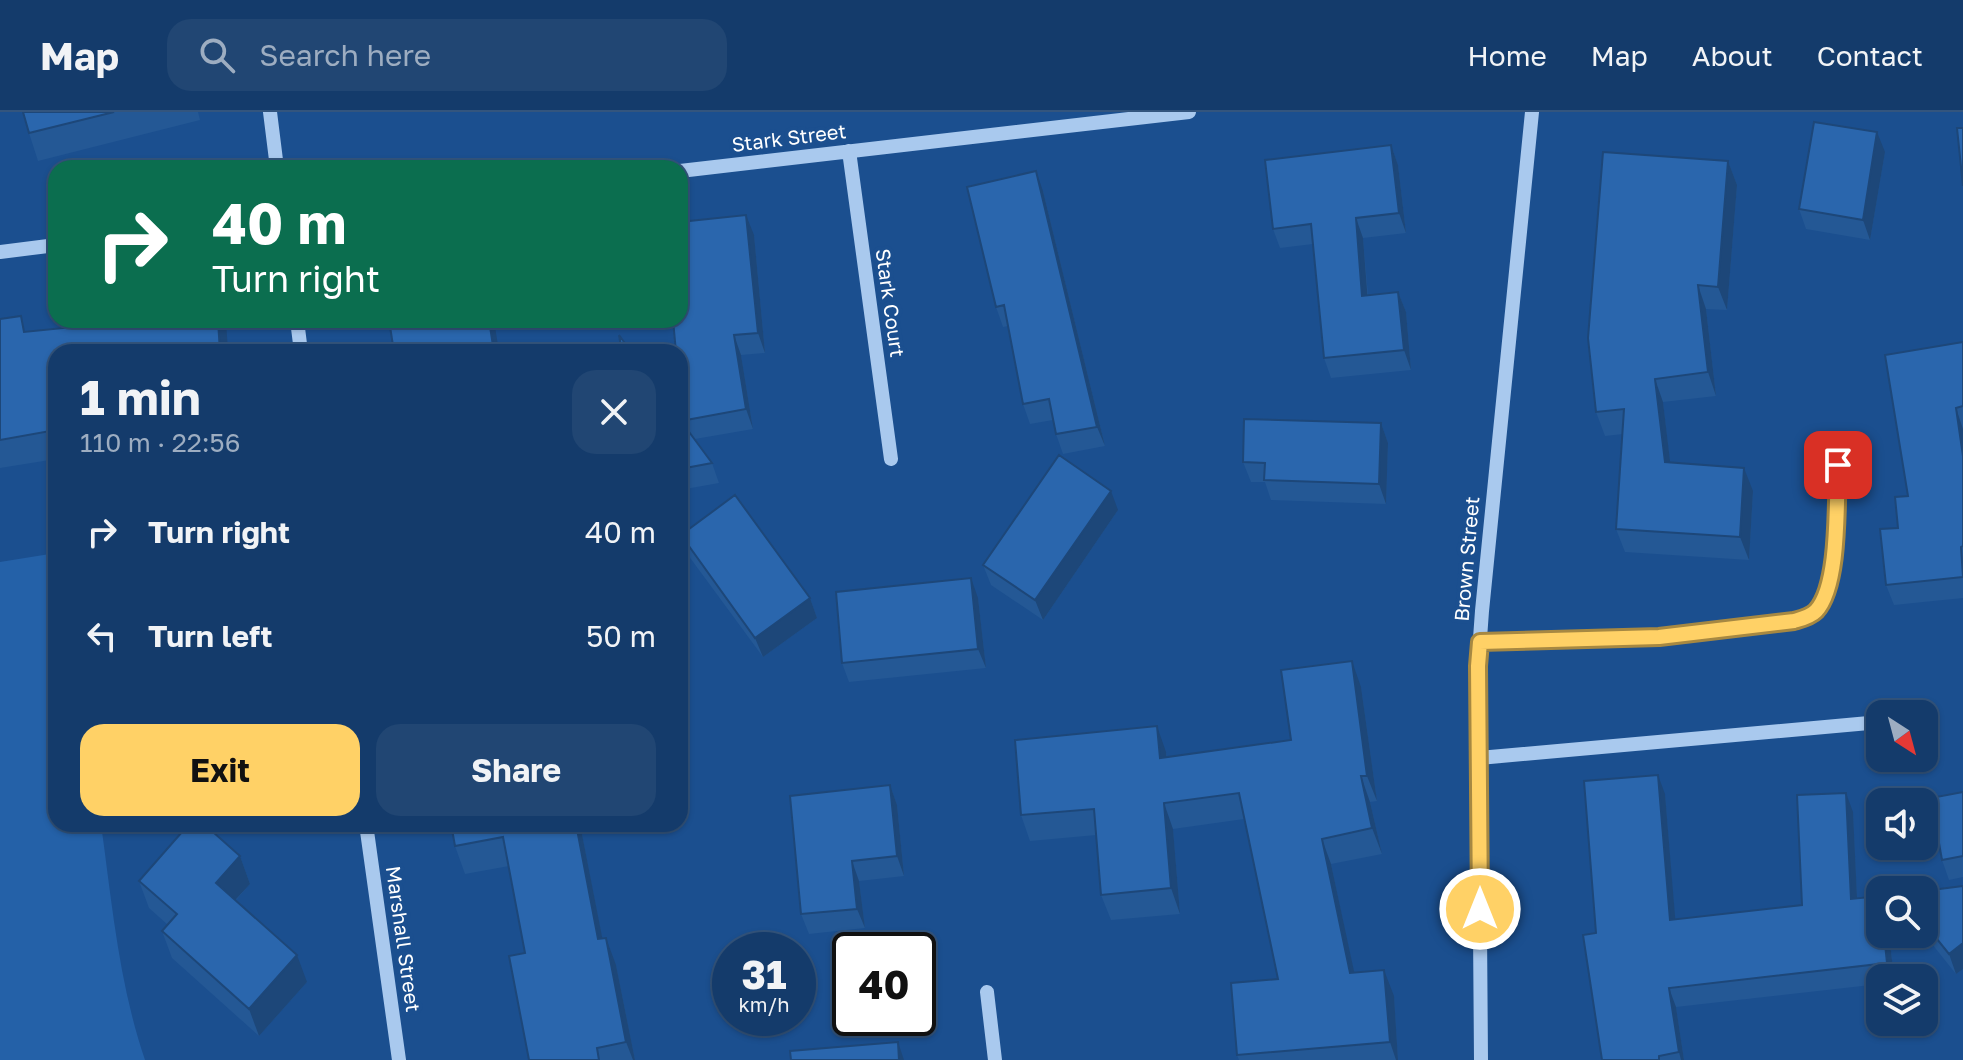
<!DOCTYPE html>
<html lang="en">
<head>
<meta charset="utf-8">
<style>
	:root { --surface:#143b6b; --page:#214673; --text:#f1f3f6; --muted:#9dadc1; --line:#33557e; --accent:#ffd166 }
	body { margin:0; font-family:"Golos Text",sans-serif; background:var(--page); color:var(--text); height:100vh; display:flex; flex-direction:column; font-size:30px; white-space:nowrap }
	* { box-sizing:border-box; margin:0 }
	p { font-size:26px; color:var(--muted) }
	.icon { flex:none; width:44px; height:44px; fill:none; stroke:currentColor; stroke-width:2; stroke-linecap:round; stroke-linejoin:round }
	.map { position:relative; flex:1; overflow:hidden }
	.panel { position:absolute; left:48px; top:232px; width:640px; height:488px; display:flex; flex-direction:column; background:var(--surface); border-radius:24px; box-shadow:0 2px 6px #0004,0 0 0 2px var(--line) }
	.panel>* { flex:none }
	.banner { position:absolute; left:48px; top:48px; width:640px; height:168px; border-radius:24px; box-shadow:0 2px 6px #0004,0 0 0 2px var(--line); background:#0b6e4f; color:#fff; overflow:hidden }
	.needle { width:52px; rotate:144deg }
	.buttons { position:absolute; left:1866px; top:588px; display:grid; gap:16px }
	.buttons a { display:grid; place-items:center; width:72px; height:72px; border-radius:16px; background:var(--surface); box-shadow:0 2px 6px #0004,0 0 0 2px var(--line); font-size:40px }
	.speed { position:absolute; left:712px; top:820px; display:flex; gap:16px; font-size:40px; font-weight:700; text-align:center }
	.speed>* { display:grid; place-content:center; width:104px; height:104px; border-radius:50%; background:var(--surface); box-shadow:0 2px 6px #0004,0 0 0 2px var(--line); line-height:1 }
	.speed small { font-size:20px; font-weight:400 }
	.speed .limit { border:4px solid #111; border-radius:12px; background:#fff; color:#111 }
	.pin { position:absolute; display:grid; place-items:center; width:68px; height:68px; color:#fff; margin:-34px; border-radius:16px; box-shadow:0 4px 12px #0006 }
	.me { position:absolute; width:88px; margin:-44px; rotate:0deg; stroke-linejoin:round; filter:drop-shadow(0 0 6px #0008) }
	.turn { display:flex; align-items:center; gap:28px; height:168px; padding:0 32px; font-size:36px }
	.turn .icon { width:104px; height:104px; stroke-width:2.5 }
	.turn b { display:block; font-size:56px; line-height:68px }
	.round { display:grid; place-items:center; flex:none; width:84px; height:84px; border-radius:24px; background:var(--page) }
	.headline { display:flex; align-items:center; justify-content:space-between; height:136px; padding:0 32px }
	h1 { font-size:48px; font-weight:700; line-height:60px }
	.button { display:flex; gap:16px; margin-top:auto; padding:16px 32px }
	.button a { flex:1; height:92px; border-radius:24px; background:var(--accent); color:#111; font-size:32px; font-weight:700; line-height:92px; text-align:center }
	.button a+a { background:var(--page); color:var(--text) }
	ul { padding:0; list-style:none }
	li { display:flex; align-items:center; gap:24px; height:104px; padding:0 32px }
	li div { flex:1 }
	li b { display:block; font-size:30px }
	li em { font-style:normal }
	header { display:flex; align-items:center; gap:48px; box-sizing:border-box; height:112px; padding:0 40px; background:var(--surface); border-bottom:2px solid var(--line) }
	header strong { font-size:38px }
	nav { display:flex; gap:44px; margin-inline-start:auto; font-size:28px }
	.search { width:560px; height:72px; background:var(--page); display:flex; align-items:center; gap:20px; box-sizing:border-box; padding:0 28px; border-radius:24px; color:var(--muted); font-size:30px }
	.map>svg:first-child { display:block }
	.green { fill:#2461a8 }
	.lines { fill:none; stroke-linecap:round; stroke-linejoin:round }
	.minor { stroke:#a9c9ee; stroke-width:14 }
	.wall { fill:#245895 }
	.shaded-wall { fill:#1d4779 }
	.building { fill:#2a66ad; stroke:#1d4779; stroke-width:2 }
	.route-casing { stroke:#a68842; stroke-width:20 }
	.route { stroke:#ffd166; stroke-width:14 }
	.labels { text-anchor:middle; stroke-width:8; stroke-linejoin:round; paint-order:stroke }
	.street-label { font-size:20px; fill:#fff; stroke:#1b4f8f }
</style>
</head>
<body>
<header>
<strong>Map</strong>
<div class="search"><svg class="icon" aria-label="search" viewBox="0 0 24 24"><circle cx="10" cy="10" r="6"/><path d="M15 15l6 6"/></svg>Search here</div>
<nav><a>Home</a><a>Map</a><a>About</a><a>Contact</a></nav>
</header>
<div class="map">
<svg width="1963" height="948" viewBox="0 0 1963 948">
	<rect width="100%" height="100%" fill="#1b4f8f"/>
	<path class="green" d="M56 441V712H101C112 791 119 872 145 948H0V450Z"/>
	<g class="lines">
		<path class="minor" d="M270 0 277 56
			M849 39 891 347
			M680 59 1189 0
			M0 140 56 133
			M297 208 301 240
			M1480 530 1659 525 1794 509C1801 507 1811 505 1816 499 1840 472 1836 390 1838 353
			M1479 646 1880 610
			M366 712 399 948
			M987 880 995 948
			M1481 948 1478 554 1482 499 1532 0"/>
	</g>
	<path class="wall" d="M23 0H198L200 8 38 49 29 21Z
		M1391 33 1398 53 1406 121 1363 126 1368 183 1398 180 1406 200 1411 258 1331 266 1324 246 1313 132 1280 136 1273 117Z
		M1885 40 1870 128 1806 117 1799 97Z
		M1728 49 1737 73 1727 198 1706 197 1716 284 1663 290 1670 351 1753 379 1749 448 1625 440 1616 417 1623 322 1605 324 1596 300Z
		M1043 79 1105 334 1063 342 1056 322 1053 308 1030 312 1023 292 1008 214 1003 215 996 195Z
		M754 123 765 241 741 243 753 317 695 327 712 351 719 371 680 378V240Z
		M0 207 27 220 56 240V347L0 356Z
		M1963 230V486L1894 493 1886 473 1898 416 1908 384Z
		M1381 311 1388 331 1386 392 1271 388 1265 370H1251L1243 350Z
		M1118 398 1043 508 991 473 983 453Z
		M681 423 810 486 817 506 763 545 688 443Z
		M978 486 986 556 849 570 842 551Z
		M1361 575 1377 689 1370 690 1382 742 1331 752 1354 861 1394 884 1398 948H1239L1237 943 1278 867 1244 707 1173 717 1180 802 1111 808 1101 783 1096 723 1030 729 1021 703 1166 640 1167 646 1291 628Z
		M890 673 897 693 904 764 859 769 865 816 809 822 801 802Z
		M1963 680V765L1949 768 1942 748Z
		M1665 682 1675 808 1802 793 1853 700 1857 787 1880 822H1889L1894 866H1880V872L1676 895 1684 948H1602L1596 821Z
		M580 712 602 826 616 853 635 948H529L525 841 509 754 465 762 455 734Z
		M240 744 250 772 236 788 307 870 259 924 172 846 162 819 168 813 149 796 139 769Z
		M1963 774V857L1956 862 1924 822V779Z"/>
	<path class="shaded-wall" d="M1877 20 1885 40 1870 128 1863 108Z
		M1391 33 1398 53 1406 121 1399 101Z
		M1728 49 1737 73 1727 198 1718 175Z
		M1036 59 1043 79 1105 334 1097 315Z
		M746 103 754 123 765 241 758 221Z
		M1356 106 1363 126 1369 204 1362 184Z
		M1698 173 1706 197 1716 284 1708 260Z
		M1398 180 1406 200 1411 258 1404 238Z
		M218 208H226L228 240H220Z
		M489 208H494L499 240H494Z
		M734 223 741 243 753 317 746 297Z
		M1655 267 1663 290 1673 374 1665 350Z
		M1956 296 1963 317V344Z
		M1381 311 1388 331 1386 392 1379 372Z
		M1744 356 1753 379 1749 448 1740 425Z
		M1111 379 1118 398 1043 508 1035 488Z
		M971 466 978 486 986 556 978 537Z
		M810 486 817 506 763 545 755 526Z
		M1352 549 1361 575 1377 689 1367 664Z
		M1157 614 1166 640 1169 672 1160 646Z
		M1658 663 1665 682 1677 828 1670 808Z
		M1361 664 1370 690 1382 742 1372 716Z
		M890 673 897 693 904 764 897 744Z
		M1846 681 1853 700 1858 807 1851 787Z
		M1164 691 1173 717 1180 802 1171 776Z
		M576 712H580L608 855 598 827Z
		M1322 727 1331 752 1360 887 1350 861Z
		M240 744 250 772 226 798 216 771Z
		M852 749 859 769 865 816 857 797Z
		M1884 822H1889L1894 866 1887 851Z
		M606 826 616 853 635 948H633L626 930Z
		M1963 831V857L1956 862 1949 842Z
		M297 843 307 870 259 924 249 897Z
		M1384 858 1394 884 1398 948H1396L1390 930Z
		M1669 876 1676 895 1684 948H1681L1679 940Z
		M898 930 904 948H899Z"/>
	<path class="building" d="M23 0H114L29 21Z
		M1814 10 1877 20 1863 108 1799 97Z
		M1957 16H1963V74Z
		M1391 33 1399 101 1356 106 1362 184 1398 180 1404 238 1324 246 1311 112 1273 117 1265 48Z
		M1603 40 1728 49 1718 175 1698 173 1708 260 1655 267 1665 350 1744 356 1740 425 1616 417 1624 297 1596 300 1588 226Z
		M1036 59 1097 315 1056 322 1049 287 1023 292 1004 193 996 195 967 75Z
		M746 103 758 221 734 223 746 297 681 309 712 351 680 357V240H676L673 208H680V110Z
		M21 204 24 220 143 208H218L220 240H56V318L0 328V207Z
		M389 208H489L494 240H394Z
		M619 223 631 240H622Z
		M1963 230V294L1956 296 1963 344V434L1961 435 1963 465 1886 473 1880 417 1898 416 1895 385 1908 384 1885 243Z
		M1244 307 1381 311 1379 372 1264 368 1265 351 1243 350Z
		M1059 343 1111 379 1035 488 983 453Z
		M735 383 810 486 755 526 681 423Z
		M971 466 978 537 842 551 836 480Z
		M1352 549 1367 664H1361L1372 716 1322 727 1350 861 1384 858 1390 930 1237 943 1231 871 1278 867 1239 681 1164 691 1171 776 1101 783 1094 697 1021 703 1015 628 1157 614 1160 646 1291 628 1281 558Z
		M1658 663 1670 808 1802 793 1797 683 1846 681 1851 787 1880 784V822H1884L1887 851 1669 876 1679 940 1659 944V948H1602L1583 823 1596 821 1584 669Z
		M890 673 897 744 852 749 857 797 801 802 790 684Z
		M1963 680V744L1942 748 1931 686Z
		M189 712H204L240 744 216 771 297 843 249 897 162 819 177 802 139 769Z
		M451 712H576L598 827 606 826 626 930 597 936 599 948H529L509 844 525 841 503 725 455 734Z
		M1963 774V831L1949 842 1924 811V779Z
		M898 930 899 948H791L790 939Z"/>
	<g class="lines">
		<g class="route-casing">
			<path id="route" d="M1480 797 1478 554 1480 530 1659 525 1794 509C1801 507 1810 505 1816 499 1840 473 1836 390 1838 353"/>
		</g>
		<use href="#route" class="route"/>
	</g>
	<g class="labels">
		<g class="street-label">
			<text transform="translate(789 26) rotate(-7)" y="7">Stark Street</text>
			<text transform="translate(890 191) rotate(82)" y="7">Stark Court</text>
			<text transform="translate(1467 447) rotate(-85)" y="7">Brown Street</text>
			<text transform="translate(403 827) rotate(82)" y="7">Marshall Street</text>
		</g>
	</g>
</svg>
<div class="buttons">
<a><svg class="needle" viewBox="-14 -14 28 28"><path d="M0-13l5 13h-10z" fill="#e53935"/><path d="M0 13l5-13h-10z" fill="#9dadc1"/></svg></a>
<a><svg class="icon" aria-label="sound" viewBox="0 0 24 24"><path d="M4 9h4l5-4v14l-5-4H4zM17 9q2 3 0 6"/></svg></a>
<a><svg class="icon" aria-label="search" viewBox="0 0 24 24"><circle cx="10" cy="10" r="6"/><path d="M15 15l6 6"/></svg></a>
<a><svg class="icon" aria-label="layers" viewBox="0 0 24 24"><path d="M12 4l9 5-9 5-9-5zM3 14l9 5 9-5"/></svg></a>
</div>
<div class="speed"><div>31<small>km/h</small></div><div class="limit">40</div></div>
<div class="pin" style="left:1838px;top:353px;background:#d93025"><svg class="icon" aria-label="arrive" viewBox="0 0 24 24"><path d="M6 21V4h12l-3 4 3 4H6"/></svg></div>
<svg class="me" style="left:1480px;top:797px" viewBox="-20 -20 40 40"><circle r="17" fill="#ffd166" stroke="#fff" stroke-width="3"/><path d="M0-11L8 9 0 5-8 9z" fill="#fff"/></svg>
<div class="banner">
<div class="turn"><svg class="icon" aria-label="right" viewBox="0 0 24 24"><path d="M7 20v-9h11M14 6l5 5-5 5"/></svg><div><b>40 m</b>Turn right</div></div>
</div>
<section class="panel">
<div class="headline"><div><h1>1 min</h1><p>110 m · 22:56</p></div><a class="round"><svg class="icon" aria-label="close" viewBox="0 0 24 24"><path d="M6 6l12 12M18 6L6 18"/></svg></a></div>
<ul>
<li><svg class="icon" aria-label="right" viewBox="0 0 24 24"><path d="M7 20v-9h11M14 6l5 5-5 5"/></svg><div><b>Turn right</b></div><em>40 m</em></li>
<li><svg class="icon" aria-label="left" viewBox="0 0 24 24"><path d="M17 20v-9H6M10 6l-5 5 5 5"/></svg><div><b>Turn left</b></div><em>50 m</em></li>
</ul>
<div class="button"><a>Exit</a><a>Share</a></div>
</section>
</div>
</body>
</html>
